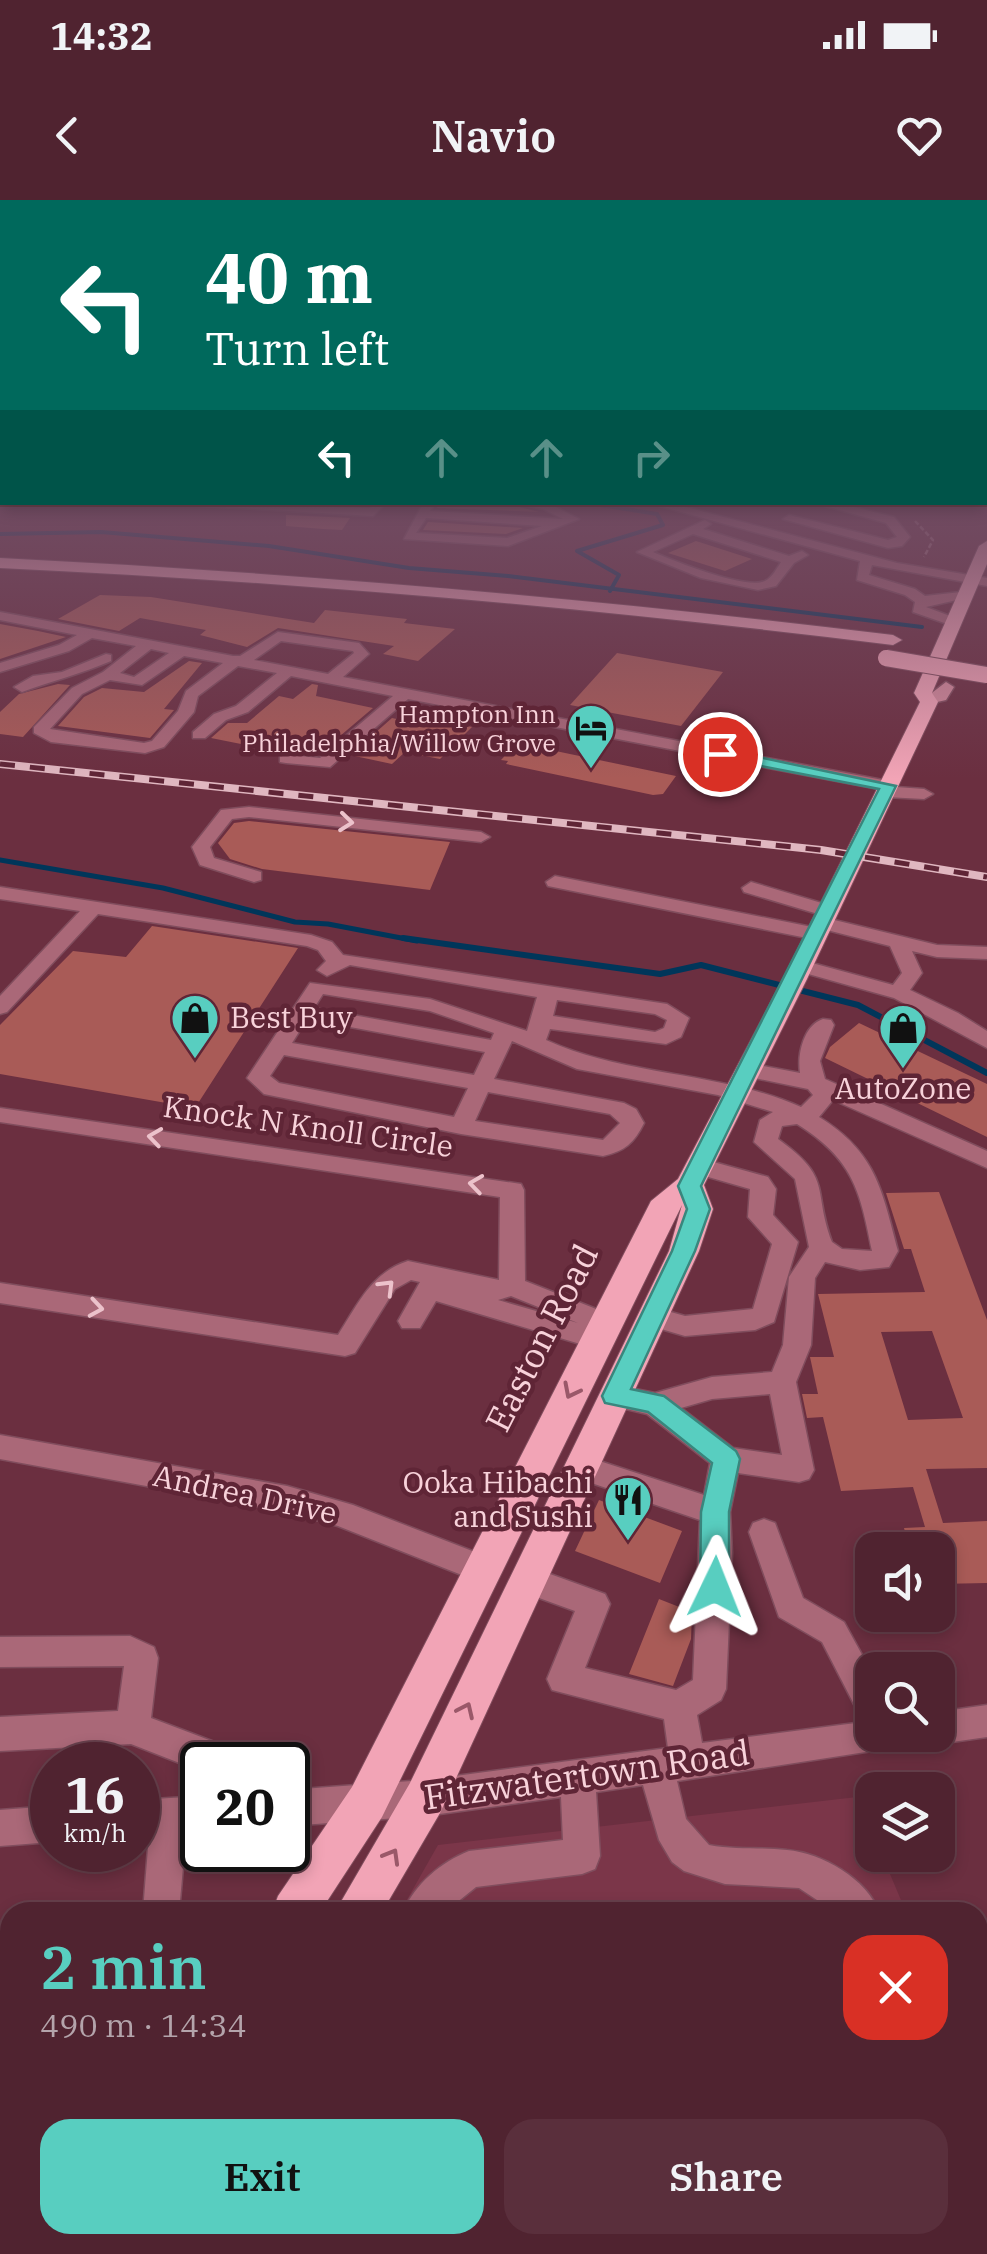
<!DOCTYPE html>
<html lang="en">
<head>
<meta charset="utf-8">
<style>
	:root { --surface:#502330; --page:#5a2f3c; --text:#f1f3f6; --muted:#b4a4ab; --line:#67404c; --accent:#58cec0 }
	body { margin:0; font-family:"IBM Plex Serif",serif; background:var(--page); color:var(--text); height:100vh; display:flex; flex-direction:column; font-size:38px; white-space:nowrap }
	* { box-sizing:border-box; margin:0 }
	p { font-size:32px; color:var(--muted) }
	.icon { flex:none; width:55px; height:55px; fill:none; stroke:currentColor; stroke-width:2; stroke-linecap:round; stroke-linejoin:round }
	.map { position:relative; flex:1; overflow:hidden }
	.details { position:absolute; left:0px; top:1702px; width:988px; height:352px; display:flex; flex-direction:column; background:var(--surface); border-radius:30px 30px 0 0; box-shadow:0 5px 15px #0003,0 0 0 2px var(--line) }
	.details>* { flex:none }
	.banner { position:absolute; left:0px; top:0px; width:988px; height:305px; box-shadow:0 5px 15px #0003,0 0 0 2px var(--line); background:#00695c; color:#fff; overflow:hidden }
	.controls { position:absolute; left:855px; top:1332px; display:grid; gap:20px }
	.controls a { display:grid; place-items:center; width:100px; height:100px; border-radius:20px; background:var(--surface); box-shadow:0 5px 15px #0003,0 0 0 2px var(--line); font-size:50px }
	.speed { position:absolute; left:30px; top:1542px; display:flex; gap:20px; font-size:50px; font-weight:700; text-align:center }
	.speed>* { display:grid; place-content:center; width:130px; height:130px; border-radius:50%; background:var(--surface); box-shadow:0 5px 15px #0003,0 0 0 2px var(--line); line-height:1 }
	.speed small { font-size:25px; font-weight:400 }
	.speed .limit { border:5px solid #111; border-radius:15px; background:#fff; color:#111 }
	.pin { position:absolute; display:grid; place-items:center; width:85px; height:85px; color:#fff; margin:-42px; border:5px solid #fff; border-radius:50%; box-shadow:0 2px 10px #0007 }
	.me { position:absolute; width:110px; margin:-55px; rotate:2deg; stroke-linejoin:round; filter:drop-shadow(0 0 8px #0008) }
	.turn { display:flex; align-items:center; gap:35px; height:210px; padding:0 40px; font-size:45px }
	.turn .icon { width:130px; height:130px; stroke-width:2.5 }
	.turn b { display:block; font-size:70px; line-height:85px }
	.lanes { display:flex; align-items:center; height:95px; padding:0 40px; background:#0003; justify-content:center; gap:50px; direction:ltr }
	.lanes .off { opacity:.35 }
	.round { display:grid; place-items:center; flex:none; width:105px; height:105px; border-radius:30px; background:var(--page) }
	.summary { display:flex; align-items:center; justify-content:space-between; height:170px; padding:0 40px }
	h1 { font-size:60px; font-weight:600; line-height:75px; color:var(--accent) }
	.action { display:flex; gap:20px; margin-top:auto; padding:20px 40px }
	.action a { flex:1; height:115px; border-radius:30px; background:var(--accent); color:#111; font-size:40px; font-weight:600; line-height:115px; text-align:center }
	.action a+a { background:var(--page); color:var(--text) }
	.status { display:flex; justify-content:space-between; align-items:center; height:70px; padding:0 50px; background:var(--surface); direction:ltr }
	.status svg { height:28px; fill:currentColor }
	header { display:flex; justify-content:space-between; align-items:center; height:130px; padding:0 40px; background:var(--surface); font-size:45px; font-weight:600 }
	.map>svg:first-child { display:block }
	.built { fill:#7b3649 }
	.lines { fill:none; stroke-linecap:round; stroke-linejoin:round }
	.stream-far2 { stroke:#00365a; stroke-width:4 }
	.stream-far1 { stroke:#00365a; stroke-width:5 }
	.stream { stroke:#00365a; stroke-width:6 }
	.building { fill:#a95b57; fill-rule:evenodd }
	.minor-casing { stroke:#804d5d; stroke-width:3 }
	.major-casing { stroke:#804d5d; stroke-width:3 }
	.highway-casing { stroke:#804d5d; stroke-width:2 }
	.path { stroke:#a97784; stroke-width:2.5; stroke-dasharray:5 2.5; stroke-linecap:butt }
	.minor { fill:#aa6878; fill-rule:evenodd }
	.major { fill:#d58c9d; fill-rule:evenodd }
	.highway { fill:#f2a4b6; fill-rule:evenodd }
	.rail-casing { stroke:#e0b7c0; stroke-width:8 }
	.rail { stroke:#5f2536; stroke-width:5; stroke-dasharray:15; stroke-linecap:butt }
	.highway-bridge-casing { stroke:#804d5d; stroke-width:18; stroke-linecap:butt }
	.highway-bridge { stroke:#f2a4b6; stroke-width:16 }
	.oneway { stroke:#ecc2cb }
	.oneway2 { stroke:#9a5869 }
	.route { fill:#58cec0; stroke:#39867d; stroke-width:2.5 }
	.labels { text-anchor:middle; stroke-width:9; stroke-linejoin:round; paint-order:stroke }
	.far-poi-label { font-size:25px; fill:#f8d2da; stroke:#5f2536; text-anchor:end }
	.poi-label { font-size:30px; fill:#f8d2da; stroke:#5f2536; text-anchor:start }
	.street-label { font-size:30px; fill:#f8d2da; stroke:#5f2536 }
	.near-street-label { font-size:35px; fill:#f8d2da; stroke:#5f2536 }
</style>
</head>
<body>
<div class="status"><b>14:32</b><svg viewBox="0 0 49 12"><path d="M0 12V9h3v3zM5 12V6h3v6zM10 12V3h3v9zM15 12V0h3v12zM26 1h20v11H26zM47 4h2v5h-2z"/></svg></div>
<header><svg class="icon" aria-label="back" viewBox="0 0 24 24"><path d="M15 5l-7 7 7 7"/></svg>Navio<svg class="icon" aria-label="heart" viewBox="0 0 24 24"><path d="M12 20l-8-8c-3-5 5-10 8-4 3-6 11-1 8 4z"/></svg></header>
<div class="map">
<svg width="987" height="2054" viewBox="0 0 987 2054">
	<rect width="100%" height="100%" fill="#6b2f40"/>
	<path class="built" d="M857 1597 872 1633V1655H882L906 1712H400L438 1645Z
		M978 1880 987 1902V2054H199L205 2045H978Z"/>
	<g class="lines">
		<path class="stream-far2" d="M582 302 657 314 663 325 577 351 619 375 610 391
			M0 334 101 332 269 346 409 368 508 376 922 427"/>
		<path class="stream-far1" d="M0 660 163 688 295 722 328 724 417 741"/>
		<path class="stream" d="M403 738 660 774 701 765 858 805 987 873"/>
	</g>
	<path class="building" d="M439 302 508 304 539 312 437 308Z
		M286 315 350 318 342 330 323 329 286 326Z
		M428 322 523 328 506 334 423 330Z
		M696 341 752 359 725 371 668 353Z
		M100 395 151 397 314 423 325 410 407 419 404 423 455 429 418 461 383 454 394 446 278 428 247 447 200 435 206 430 140 418 119 431 58 419Z
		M0 424 38 431 66 437 0 459Z
		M617 453 723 472 681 526 570 505Z
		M189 461 202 463 164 509 174 510 150 538 58 526 84 497 102 488 144 492Z
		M58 484 70 485 23 537 0 534V512L19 494Z
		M312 484 318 485 316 496 373 508 320 553 269 542 261 548 211 538 228 523H247L279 496 293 499Z
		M392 518 420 524 426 518 472 527 440 559 405 552 392 564 350 555Z
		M517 543 676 576 663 594 653 595 506 564 508 561 501 560Z
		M249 621 450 642 430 690 262 669 230 659 218 643 234 623Z
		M152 726 298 748 195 908 0 874V825L73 751 126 757Z
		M859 823 987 884V937L825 858 830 847Z
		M939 992 987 1120V1268L926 1269 943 1323 987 1321V1383L938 1384V1350H910L904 1328 925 1327 913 1287 841 1291 823 1217 807 1218 802 1194H818L810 1157H834L818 1094 925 1092 911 1049H904L886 993ZM932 1131 963 1218 908 1220 881 1132Z
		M599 1300 682 1331 660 1383 575 1351Z
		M659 1399 692 1412 691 1439 673 1486 629 1474Z"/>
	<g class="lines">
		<g class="minor-casing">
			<path id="minor" d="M0 293 2 294V300L0 301Z
				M135 302 370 308 374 302H387L373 316Z
				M424 302H436L430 311 563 319 543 309 511 302H546L579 319 508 346 404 339ZM426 318 542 326 507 338 416 333Z
				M645 302H667L897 363 987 378V386L872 365 869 375 915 389 925 396 970 391V397L926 407 958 419V425L953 426 913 412 915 402 905 395 857 380 860 361Z
				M833 302 894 317 910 337 902 346 888 348 783 319 789 315 888 340 897 337 886 323 818 304Z
				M705 320 711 324 703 329 789 356 802 351 808 355 794 363 776 386 758 390 701 378 637 352ZM693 334 781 362C777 368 772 378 765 381 746 390 674 361 653 352Z
				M0 412 233 456H240L278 432 359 443 369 454 343 477 888 581 896 587 924 589 933 594 924 599 886 597 880 596 879 589 408 499 330 567 286 563 280 562V554L320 558 393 496 291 476 248 512 226 520 205 538H193V532L214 514 236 506 277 473 238 466 198 496 194 512 164 547 145 553 51 542 34 533V527L72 488 103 472 136 446 92 438 69 451 0 472V463L59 445 77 435 0 420ZM281 441 353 451 354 453 328 474 254 460ZM151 449 169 453 134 477 120 473ZM184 456 223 463 186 491 178 511 152 541 144 543 50 529 82 494 110 480 142 485Z
				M106 454 111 455V461C81 474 52 481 22 492L14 487 33 476 62 472Z
				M249 607 481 632 490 637 481 642 249 617 232 619 210 647 214 658 261 672V680L254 682 200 665 192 647 221 610Z
				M555 676 817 728 827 734 817 740 548 686 546 682Z
				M751 682 835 707 838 711 828 717 744 692 742 688Z
				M0 687 311 735 332 742 343 755 667 804 689 818 681 837 666 844 550 829 546 840C627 877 720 871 801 907L813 895 808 889 740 875 737 870 748 863 800 873C797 854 804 825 823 819L831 820 834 825 820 861 825 879 987 951V968L833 900 819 917C876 952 882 990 898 1051L889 1067 860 1070 825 1062 815 1078 811 1145 796 1182 814 1270 809 1279 799 1282 738 1273 730 1312 732 1353 726 1489 721 1500 697 1515 702 1543 871 1521 860 1516 822 1442 779 1417 749 1332 753 1323 764 1319 775 1323 803 1398 844 1422 872 1473V1535H903L898 1547 677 1581 686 1619 709 1645C735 1650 761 1647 787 1650 822 1653 867 1679 879 1712H835L799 1688 725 1684 684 1671 672 1662 659 1640 643 1585 596 1592 600 1656 595 1669 582 1674 476 1687 445 1712H403C415 1684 441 1662 469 1651L563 1640 561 1597 425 1616 288 1626V1590L425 1580 668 1548 664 1519 552 1490 547 1479 575 1411 517 1390 512 1380 517 1370 528 1366 605 1394 610 1404 585 1468 676 1490 693 1480 700 1320 571 1276 566 1267 571 1258 581 1255 704 1295 710 1263 647 1214 605 1204 601 1196 605 1188 615 1185 655 1193 712 1177 772 1172 783 1145 789 1077 809 1047 795 979 754 942 760 920 773 912 718 895 577 869 512 841 494 879 624 903 636 909 644 923C634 943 625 951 603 956L461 934 264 894 247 878 310 783 430 799 527 831 537 797 350 765 327 776 317 770 326 761 318 750 307 746 98 714 7 812 0 814V796L80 711 0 699ZM323 794 430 811 494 833 491 840 314 808ZM557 800 655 814 667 820 664 828 655 832 553 816ZM307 819 485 852 474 875 292 843ZM284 855 468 888 454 917 279 883 270 876ZM488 892 610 914 620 923 603 940 475 921ZM797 924C853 959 860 990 872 1051L842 1049 832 1042C812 989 834 979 778 939L782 926ZM770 1194 782 1255 733 1248 681 1208 712 1199Z
				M822 717 937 745 987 747V759L937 757 912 751 922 773 910 790 958 813 987 831V848L894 798 794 770 791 766 801 760 893 785 902 773 890 746 815 727 812 723Z
				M0 908 521 984 524 990 525 1081 614 1116 618 1123 607 1132 611 1139 607 1146 597 1149 436 1101 420 1128H402L398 1121 420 1082 411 1080 395 1089 355 1153 345 1156 0 1103V1083L338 1135C358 1104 372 1072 408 1061L499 1080 500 997 0 922ZM511 1096 578 1123 498 1100Z
				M699 958 768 977 776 989 773 1015 798 1042 774 1122 755 1130 685 1136 644 1124 640 1117 644 1110 653 1107 685 1116 753 1109 772 1044 748 1017 750 989 691 972 687 966 691 960Z
				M0 1235 287 1286 353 1305 493 1359 498 1369 493 1379 482 1383 338 1326 287 1312 0 1259Z
				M130 1436 154 1447 158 1458 151 1518 225 1546 232 1565H202V1577L200 1571 131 1544 0 1551V1517L118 1511 124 1466 0 1467V1437Z
				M987 1505V1537L938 1544 926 1540 924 1535H938V1512Z
				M202 1596V1632L186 1633 179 1712H143L149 1635 138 1636V1600Z
				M52 1606V1642L0 1646V1610Z
				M978 1958 987 1962V2006L978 2002Z
				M235 2045H333L329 2054H239Z
				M438 2045H489L493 2054H442Z
				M667 2045H720L724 2054H671Z
				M775 2045H819L815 2054H771Z"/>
		</g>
		<g class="major-casing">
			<path id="major" d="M946 482 954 487 946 500 924 505V499Z"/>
		</g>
		<g class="highway-casing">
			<path id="highway" d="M987 341V364L932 493 938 502 807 779 704 985 713 1009 699 1051 440 1613 382 1712H335L410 1583 669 1051 682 1005 382 1617 320 1712H272L278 1696 352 1587 651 1001 678 979 783 779 920 502 914 493 979 346Z
				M0 358C299 373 596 399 893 435L902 440 893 445C596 408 299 382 0 368Z
				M38 2045H92L88 2054H34Z
				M115 2045H169L165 2054H111Z"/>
		</g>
		<path class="path" d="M915 321 933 340 924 357"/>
		<use href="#minor" class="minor"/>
		<use href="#major" class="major"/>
		<use href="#highway" class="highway"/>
		<g class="rail-casing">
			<path id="rail" d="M0 564 821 650 987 677"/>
		</g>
		<use href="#rail" class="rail"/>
		<g class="highway-bridge-casing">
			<path id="highway-bridge" d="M886 458 987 475"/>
		</g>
		<use href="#highway-bridge" class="highway-bridge"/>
	</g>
	<defs><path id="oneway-chevron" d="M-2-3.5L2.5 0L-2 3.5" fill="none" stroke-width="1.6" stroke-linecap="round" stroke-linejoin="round" transform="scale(2.5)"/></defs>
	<g class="oneway">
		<use href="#oneway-chevron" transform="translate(346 622) rotate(6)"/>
		<use href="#oneway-chevron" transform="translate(155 937) rotate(-172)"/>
		<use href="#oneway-chevron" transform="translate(476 984) rotate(-172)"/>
		<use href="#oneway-chevron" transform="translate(387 1087) rotate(-45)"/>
		<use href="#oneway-chevron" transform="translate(96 1108) rotate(9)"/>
	</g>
	<g class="oneway2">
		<use href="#oneway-chevron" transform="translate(571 1191) rotate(117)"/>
		<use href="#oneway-chevron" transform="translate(466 1510) rotate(-65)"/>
		<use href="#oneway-chevron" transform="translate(392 1656) rotate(-60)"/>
	</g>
	<linearGradient id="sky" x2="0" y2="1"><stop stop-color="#3b1a23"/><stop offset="0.5" stop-color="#714d64"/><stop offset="1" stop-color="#714d64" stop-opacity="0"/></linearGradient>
	<rect width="987" height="579" fill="url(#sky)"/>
	<path class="route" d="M720 549 896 586 701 986 710 1009 695 1051 631 1189 664 1196 736 1251 740 1259 729 1312V1387L725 1396 715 1400 705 1396 700 1387 701 1312 712 1263 648 1212 605 1203 602 1196 672 1051 687 1009 678 986 879 589 715 557 713 554Z"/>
	<defs>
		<g id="hotel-pin" transform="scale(2.5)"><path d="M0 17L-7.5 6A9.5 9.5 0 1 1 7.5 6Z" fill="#58cec0" stroke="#5f2536"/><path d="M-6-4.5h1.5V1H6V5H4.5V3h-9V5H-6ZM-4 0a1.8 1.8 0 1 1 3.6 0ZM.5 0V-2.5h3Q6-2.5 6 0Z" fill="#111"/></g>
		<g id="shop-pin" transform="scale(2.5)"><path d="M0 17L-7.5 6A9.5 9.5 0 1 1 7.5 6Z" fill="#58cec0" stroke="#5f2536"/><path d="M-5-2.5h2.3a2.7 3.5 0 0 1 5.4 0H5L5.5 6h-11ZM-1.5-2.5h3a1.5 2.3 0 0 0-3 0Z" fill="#111"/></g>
		<g id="restaurant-pin" transform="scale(2.5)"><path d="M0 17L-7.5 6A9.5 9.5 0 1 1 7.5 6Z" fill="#58cec0" stroke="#5f2536"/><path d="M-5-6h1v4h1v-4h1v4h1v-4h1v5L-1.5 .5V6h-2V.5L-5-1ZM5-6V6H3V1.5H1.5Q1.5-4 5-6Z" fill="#111"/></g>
	</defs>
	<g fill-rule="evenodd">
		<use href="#hotel-pin" x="591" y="528"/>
		<use href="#shop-pin" x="195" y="818"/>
		<use href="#shop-pin" x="903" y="828"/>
		<use href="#restaurant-pin" x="628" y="1300"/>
	</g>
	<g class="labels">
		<g class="far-poi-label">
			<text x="556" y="523">Hampton Inn<tspan x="556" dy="29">Philadelphia/Willow Grove</tspan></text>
		</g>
		<g class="poi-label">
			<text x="230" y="828">Best Buy</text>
			<text x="903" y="899" text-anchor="middle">AutoZone</text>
			<text x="593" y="1293" text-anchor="end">Ooka Hibachi<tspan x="593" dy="34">and Sushi</tspan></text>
		</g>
		<g class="street-label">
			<text transform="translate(308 927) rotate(8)" y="10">Knock N Knoll Circle</text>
			<text transform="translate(245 1295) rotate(12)" y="10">Andrea Drive</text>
		</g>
		<g class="near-street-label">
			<text transform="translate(542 1138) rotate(-63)" y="12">Easton Road</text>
			<text transform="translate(587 1575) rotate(-8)" y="12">Fitzwatertown Road</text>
		</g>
	</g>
</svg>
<div class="controls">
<a><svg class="icon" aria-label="sound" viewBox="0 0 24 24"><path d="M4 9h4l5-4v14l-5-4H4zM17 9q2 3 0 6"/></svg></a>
<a><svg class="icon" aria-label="search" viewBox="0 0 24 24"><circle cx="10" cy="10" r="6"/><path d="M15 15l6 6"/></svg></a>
<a><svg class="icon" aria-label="layers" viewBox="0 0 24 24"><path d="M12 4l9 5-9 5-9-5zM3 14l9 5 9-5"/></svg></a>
</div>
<div class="speed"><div>16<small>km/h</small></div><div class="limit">20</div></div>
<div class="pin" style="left:720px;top:554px;background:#d93025"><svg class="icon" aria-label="arrive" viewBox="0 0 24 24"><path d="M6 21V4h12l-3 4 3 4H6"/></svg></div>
<svg class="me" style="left:715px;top:1387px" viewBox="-20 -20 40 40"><path d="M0-17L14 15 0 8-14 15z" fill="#58cec0" stroke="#fff" stroke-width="4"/></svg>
<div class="banner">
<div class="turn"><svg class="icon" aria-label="left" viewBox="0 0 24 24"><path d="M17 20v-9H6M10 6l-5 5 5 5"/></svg><div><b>40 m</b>Turn left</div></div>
<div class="lanes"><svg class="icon" aria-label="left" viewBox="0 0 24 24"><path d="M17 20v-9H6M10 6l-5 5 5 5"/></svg><svg class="icon off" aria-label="ahead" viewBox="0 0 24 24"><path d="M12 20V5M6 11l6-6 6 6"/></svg><svg class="icon off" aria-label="ahead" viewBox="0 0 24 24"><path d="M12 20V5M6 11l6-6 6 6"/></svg><svg class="icon off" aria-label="right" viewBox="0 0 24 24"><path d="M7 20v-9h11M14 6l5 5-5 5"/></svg></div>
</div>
<section class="details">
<div class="summary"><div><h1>2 min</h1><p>490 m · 14:34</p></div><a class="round" style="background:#d93025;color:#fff"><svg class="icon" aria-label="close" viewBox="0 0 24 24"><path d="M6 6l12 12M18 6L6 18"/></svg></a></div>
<div class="action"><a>Exit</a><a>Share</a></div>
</section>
</div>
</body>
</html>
